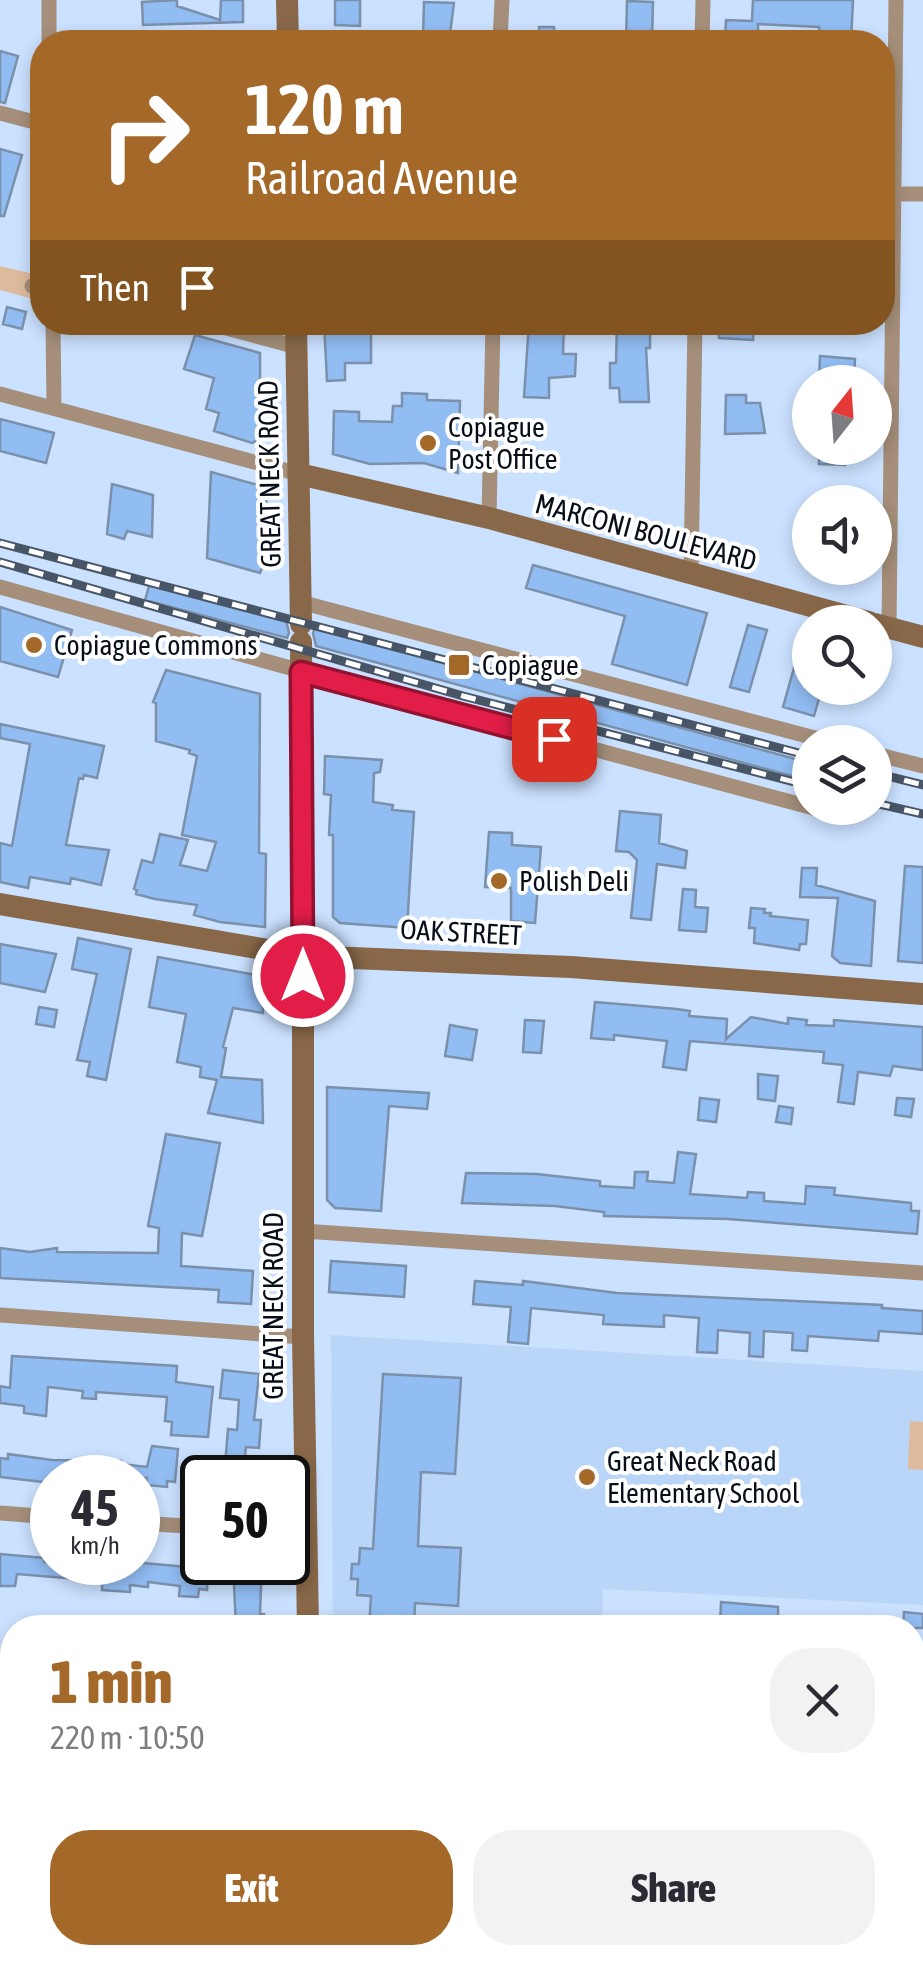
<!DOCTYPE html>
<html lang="en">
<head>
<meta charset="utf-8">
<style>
	:root { --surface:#fff; --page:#f2f2f3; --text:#2b2b33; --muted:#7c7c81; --accent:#a46929 }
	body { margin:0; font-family:"Asap Condensed",sans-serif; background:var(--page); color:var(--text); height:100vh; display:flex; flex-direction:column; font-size:38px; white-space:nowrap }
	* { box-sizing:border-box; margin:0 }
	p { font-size:32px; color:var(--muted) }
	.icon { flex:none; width:55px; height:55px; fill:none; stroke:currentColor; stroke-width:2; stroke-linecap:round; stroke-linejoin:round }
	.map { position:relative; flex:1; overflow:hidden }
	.side { position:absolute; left:0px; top:1615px; width:925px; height:350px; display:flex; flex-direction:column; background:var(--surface); border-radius:40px 40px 0 0; box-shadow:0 5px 15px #0003 }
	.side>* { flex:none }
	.top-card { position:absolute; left:30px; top:30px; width:865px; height:305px; border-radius:40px; box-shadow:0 5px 15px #0003; background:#a46929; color:#fff; overflow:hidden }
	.needle { width:65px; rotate:17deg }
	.tools { position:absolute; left:792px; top:365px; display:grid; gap:20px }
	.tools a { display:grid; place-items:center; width:100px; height:100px; border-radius:50%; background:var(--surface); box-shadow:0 5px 15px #0003; font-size:50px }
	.speed { position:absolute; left:30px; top:1455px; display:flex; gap:20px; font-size:50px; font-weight:700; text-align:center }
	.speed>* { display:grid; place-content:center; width:130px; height:130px; border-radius:50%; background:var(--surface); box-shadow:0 5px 15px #0003; line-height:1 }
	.speed small { font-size:25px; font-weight:400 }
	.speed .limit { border:5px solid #111; border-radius:15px; background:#fff; color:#111 }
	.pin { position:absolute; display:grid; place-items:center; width:85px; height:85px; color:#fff; margin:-42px; border-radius:20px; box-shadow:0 5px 15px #0006 }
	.me { position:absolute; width:110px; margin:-55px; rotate:0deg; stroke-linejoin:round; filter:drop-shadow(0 0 8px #0008) }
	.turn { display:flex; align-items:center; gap:35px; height:210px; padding:0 50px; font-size:45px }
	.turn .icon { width:130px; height:130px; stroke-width:2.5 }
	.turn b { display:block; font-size:70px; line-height:85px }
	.then { display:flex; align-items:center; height:95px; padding:0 50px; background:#0003; gap:20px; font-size:38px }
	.round { display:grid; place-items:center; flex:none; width:105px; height:105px; border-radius:40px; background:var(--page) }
	.overview { display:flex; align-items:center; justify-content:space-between; height:170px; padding:0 50px }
	h1 { font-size:60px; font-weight:800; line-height:75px; color:var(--accent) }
	.primary-button { display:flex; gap:20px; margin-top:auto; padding:20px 50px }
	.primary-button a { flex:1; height:115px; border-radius:40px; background:var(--accent); color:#fff; font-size:40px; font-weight:800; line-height:115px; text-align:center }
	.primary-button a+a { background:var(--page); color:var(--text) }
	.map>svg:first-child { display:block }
	.built { fill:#b9d5f8 }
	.green { fill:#debb9c }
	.building { fill:#92bdf3; stroke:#7b90ab; stroke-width:2.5 }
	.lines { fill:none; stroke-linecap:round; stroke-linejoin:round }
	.street { stroke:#a58f7a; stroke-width:15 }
	.secondary { stroke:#886848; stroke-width:22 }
	.rail-casing { stroke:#485566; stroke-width:9 }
	.rail { stroke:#fff; stroke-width:5; stroke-dasharray:15; stroke-linecap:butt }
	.route-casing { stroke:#92132f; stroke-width:25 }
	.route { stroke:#e11d48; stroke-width:18 }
	.poi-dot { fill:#a46929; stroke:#fff; stroke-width:4 }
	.labels { text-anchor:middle; stroke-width:8; stroke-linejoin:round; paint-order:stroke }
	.poi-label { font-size:28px; fill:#070e18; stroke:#fff; text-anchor:start }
	.street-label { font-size:28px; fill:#070e18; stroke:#fff }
</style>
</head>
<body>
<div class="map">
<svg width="923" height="1965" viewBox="0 0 923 1965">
	<rect width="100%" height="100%" fill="#cae1ff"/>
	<path class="built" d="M331 1335 923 1371V1605L603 1589 602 1627H333Z"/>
	<path class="green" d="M0 266 42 276 41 301 0 290Z
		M910 1421 923 1422V1470L908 1469Z"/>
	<path class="building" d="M177 0V6L220 20 221 0H243V22L143 25 142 2Z
		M335 0H360V26L335 25Z
		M753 0H853L851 42H819V27L758 24V42H725L726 20 752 21Z
		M627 1 653 2 652 42H626Z
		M424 2 454 3 449 42H430V39L423 38Z
		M539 27H554L555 42H539Z
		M0 51 18 56 5 103 0 102Z
		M0 149 22 155 4 216H0Z
		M7 307 26 312 22 329 3 324Z
		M324 322H371V363H345V380L327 381Z
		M529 322 564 323 563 354H576L575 376 549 378V398L524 397Z
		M617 322 650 327V348H646L649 402H620L619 388H610V363H616Z
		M719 322H754L753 340 719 338Z
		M195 335 260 353V439L252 443 214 431 219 413 206 409 214 378 184 369Z
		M820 356 855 359 854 379 819 380Z
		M402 393 427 394V400L460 401 458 473 424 463 370 464 333 454 334 411 359 412V421L392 422 393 406H402Z
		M726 395H746V403H760L765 433 725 434Z
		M0 419 54 433 46 463 0 451Z
		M819 448H845V465L819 464Z
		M211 472 258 485 266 498 269 561 265 560 260 573 207 558Z
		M112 484 153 495 152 537 127 531 124 539 107 534Z
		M533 565 707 613 687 685 612 664 625 616 526 588Z
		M150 583 286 620 289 633 287 638 145 600Z
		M0 607 72 630 58 677 0 661Z
		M748 625 767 630 749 692 730 687Z
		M806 625H810V688H822L814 716 783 707Z
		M315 628 810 763V781L316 646 313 633Z
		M166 670 260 694 259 853 266 854 265 927 220 922 194 915 197 905 155 899 136 894 137 890 134 889 142 860 153 863 160 834 188 840 180 865 207 871 216 842 182 835 197 756 189 753 190 750 156 741V703L153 702Z
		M0 724 104 746 97 778 84 775 83 779 79 778 66 845 109 850 101 885 71 878 70 884 30 877 28 888 0 882V843L12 846 30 744 0 738Z
		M325 756 382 760 380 772 374 773 373 802 393 805 392 810 414 812 407 928 340 923 333 917V835H329L331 795 324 794Z
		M620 811 661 815 659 843 687 851 685 868 657 864 651 920 631 918 637 860 629 852 616 851Z
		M489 832 512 833V845L541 847 535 923 511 921V888L485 887Z
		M905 866 923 867V963L898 961Z
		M802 868H817L816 885 875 901 871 966 840 963 832 956 838 898 800 897Z
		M683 889 696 890 695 907 708 908 706 932 679 930Z
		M751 908 765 909 764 913H771L770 916 808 920 806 944H800L799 950 754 943 755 928H749Z
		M78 938 131 949 106 1080 87 1076 90 1062 77 1060 97 974 72 969Z
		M0 944 56 954 45 992 0 983Z
		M158 957 261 976 263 1013 233 1008 223 1047 226 1048 221 1077 262 1080 263 1123 208 1113 217 1080 200 1077 201 1067 177 1062 186 1014 149 1007Z
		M595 1002 677 1009 690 1011 689 1016 727 1019 726 1039 751 1017 788 1024V1018L807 1020 806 1025 834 1026V1020L923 1027V1070L893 1066 890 1076 858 1072 854 1104 838 1102 843 1065 823 1063 824 1052 690 1041 686 1070 663 1067 667 1041 614 1035V1040L591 1038Z
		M39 1007 57 1010 54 1027 36 1024Z
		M525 1020 544 1021 541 1053 523 1052Z
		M450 1025 477 1030 472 1060 445 1056Z
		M758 1074 778 1076 775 1101 758 1099Z
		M327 1087 429 1093 427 1109 389 1106 381 1211 335 1208 327 1200Z
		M700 1098 719 1100 716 1122 698 1120Z
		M897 1098 914 1099 911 1117 895 1115Z
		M779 1106 793 1108 791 1124 776 1122Z
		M166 1134 220 1143 202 1236 182 1233 181 1266 253 1271 251 1304 218 1302 219 1290 0 1278V1248L30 1252 57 1248V1252L158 1253 159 1228 148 1226Z
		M678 1152 696 1154 690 1194 747 1198 748 1192 764 1193V1201L805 1204 806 1186 835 1188 834 1195 911 1203V1211H919L917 1234 728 1219 604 1216V1212L555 1206 462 1203 466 1173 537 1174 600 1181V1186L634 1188 635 1172H648L647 1181 674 1183Z
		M331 1261 406 1266 404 1297 329 1292Z
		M475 1281 523 1285V1281L617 1293 882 1305V1308L923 1311V1334L879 1331 878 1341 808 1336 807 1351 792 1350 793 1333 764 1331 763 1357 749 1356 750 1333 718 1330 717 1353 697 1352 699 1318 664 1315V1327L603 1324 604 1315 531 1308 528 1344 508 1342 511 1307 473 1304Z
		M12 1356 177 1366 176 1382 213 1387 208 1437 171 1435 172 1422 165 1421 167 1397 96 1392V1399L82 1398 83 1391 48 1387 46 1416 24 1413V1406L0 1403V1386L10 1388Z
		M223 1370 259 1374 254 1420H261L259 1448 246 1447 243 1478H224L228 1429 237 1430 239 1400 220 1398Z
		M383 1374 461 1378 455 1474 421 1472 418 1546 461 1548 458 1606 415 1603 414 1628H369L371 1596 357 1595 358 1579H351L352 1564H359L360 1548 373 1549Z
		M152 1446 178 1449 175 1482 167 1481V1487L146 1485 147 1478H52V1483L0 1477V1458L8 1459V1454L52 1460 121 1461V1464L147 1467Z
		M0 1554 44 1558V1562H131L199 1568V1572L208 1573 207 1590 199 1589 198 1597 179 1596 180 1586 148 1582V1587L130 1585V1592L102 1590V1581L17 1574 15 1586H0Z
		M233 1562H262L260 1614H264L266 1628H236Z
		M721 1602 778 1607V1621L750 1620 749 1628H720Z
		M904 1612 923 1614V1628H903Z"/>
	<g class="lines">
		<path class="street" d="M49 0V42
			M500 42 502 0
			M702 42 703 0
			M0 113 42 124
			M882 194H923
			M32 286 42 285
			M53 322 54 408
			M204 322 297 347
			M0 394 299 474
			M489 518 493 322
			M691 576 695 322
			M0 587 301 671 810 807
			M300 602 830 742
			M889 628 896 0
			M875 754 923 766
			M813 808 846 816
			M303 1231 923 1273
			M0 1315 303 1337
			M0 1513 52 1517
			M138 1523 202 1527
			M912 1714H923
			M0 1716H12
			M912 1906 923 1905
			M912 1920 916 1965
			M0 1924 12 1925"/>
		<path class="secondary" d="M287 0 288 42
			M296 322 301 624
			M299 474 489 518 869 622
			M875 624 923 637
			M301 642 303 969
			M0 904 303 956 571 967 923 994
			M303 985V1337L308 1628
			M322 1952 323 1965"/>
		<g class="rail-casing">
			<path id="rail" d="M0 543 810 756
				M0 562 463 696 810 786
				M875 773 923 785
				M875 803 923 814"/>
		</g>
		<use href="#rail" class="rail"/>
	</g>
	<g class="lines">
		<g class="route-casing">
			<path id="route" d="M303 976 301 672 554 739"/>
		</g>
		<use href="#route" class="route"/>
	</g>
	<g class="poi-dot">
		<circle cx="428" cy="443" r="10"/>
		<circle cx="34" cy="645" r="10"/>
		<rect x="447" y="653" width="24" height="24" rx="5"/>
		<circle cx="499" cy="881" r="10"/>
		<circle cx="587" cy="1477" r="10"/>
	</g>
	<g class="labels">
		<g class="poi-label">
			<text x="448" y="437">Copiague<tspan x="448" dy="32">Post Office</tspan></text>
			<text x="54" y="655">Copiague Commons</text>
			<text x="482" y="675">Copiague</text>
			<text x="519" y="891">Polish Deli</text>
			<text x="607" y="1471">Great Neck Road<tspan x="607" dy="32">Elementary School</tspan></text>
		</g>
		<g class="street-label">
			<text transform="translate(269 474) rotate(-91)" y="10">GREAT NECK ROAD</text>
			<text transform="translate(646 532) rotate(15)" y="10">MARCONI BOULEVARD</text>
			<text transform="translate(461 932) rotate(3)" y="10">OAK STREET</text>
			<text transform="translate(273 1306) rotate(-90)" y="10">GREAT NECK ROAD</text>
		</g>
	</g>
</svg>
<div class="tools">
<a><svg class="needle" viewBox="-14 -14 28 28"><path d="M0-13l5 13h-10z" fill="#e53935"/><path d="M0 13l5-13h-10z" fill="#7c7c81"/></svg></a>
<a><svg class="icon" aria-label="sound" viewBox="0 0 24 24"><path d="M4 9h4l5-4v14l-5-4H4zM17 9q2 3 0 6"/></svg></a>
<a><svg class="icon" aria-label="search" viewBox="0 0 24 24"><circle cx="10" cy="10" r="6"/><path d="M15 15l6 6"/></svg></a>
<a><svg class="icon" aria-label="layers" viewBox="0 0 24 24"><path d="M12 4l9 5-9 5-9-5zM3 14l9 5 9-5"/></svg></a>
</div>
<div class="speed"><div>45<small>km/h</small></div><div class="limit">50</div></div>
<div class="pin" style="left:554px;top:739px;background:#d93025"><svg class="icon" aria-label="arrive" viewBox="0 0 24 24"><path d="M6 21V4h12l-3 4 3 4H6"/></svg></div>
<svg class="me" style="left:303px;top:976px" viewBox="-20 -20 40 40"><circle r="17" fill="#e11d48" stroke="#fff" stroke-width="3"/><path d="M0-11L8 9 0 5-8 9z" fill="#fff"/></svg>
<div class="top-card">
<div class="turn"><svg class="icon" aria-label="right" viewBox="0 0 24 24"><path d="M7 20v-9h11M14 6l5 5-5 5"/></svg><div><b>120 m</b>Railroad Avenue</div></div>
<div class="then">Then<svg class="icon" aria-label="arrive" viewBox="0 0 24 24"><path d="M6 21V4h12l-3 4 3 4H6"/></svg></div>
</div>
<section class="side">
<div class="overview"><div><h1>1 min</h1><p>220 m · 10:50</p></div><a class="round"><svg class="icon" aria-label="close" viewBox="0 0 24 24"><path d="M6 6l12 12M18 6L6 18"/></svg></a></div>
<div class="primary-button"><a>Exit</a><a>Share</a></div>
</section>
</div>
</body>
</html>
